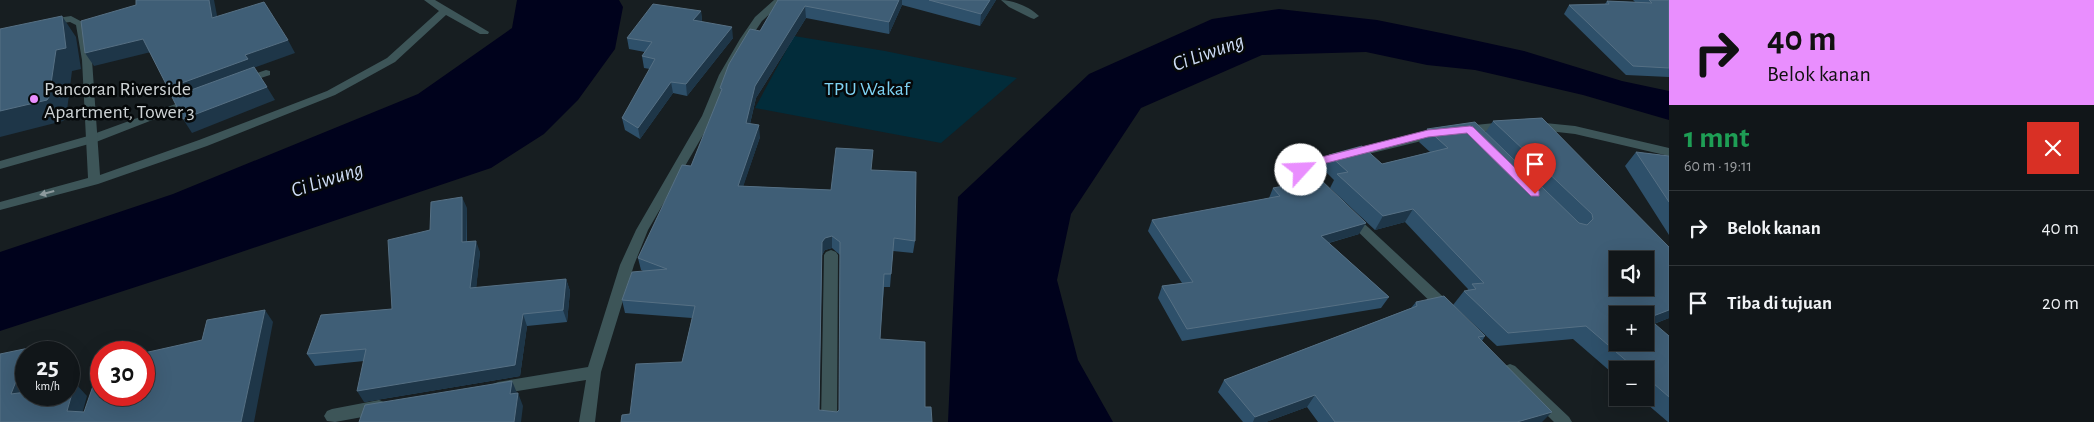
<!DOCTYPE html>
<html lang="id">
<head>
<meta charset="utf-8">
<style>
	:root { --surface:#111619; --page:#1e2326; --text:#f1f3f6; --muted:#9c9fa2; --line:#303538 }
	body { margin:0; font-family:"Alegreya Sans",sans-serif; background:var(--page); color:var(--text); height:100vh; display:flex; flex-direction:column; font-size:19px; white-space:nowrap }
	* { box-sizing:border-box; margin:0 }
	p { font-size:16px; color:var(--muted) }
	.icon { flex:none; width:28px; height:28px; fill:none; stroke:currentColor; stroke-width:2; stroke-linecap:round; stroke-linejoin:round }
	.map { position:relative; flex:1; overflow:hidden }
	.details { display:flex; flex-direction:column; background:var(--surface); width:425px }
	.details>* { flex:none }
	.banner { background:#e98efe; color:#111; overflow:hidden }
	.tools { position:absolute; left:1609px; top:251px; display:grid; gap:10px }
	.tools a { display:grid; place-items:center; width:45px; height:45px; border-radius:0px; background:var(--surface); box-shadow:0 5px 20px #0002,0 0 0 1px var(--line); font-size:25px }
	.speed { position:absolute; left:15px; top:341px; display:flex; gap:10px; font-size:25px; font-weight:700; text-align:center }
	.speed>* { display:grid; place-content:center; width:65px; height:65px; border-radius:50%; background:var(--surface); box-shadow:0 5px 20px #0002,0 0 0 1px var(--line); line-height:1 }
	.speed small { font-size:12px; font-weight:400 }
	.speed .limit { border:8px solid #d22; background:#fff; color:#111 }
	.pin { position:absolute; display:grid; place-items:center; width:42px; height:42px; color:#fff; margin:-51px -21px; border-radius:50% 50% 50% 0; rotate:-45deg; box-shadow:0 0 5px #0007 }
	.pin .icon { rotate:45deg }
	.me { position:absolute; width:55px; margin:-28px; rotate:65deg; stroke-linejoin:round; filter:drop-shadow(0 0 4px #0008) }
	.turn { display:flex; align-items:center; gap:18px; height:105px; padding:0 15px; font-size:22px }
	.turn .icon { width:65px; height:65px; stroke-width:2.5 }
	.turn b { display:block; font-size:35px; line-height:42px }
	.round { display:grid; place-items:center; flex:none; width:52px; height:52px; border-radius:0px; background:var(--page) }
	.headline { display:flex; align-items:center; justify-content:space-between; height:85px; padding:0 15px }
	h1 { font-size:30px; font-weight:700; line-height:38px; color:#1e9e55 }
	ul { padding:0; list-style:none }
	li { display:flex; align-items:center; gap:15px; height:75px; padding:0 15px; border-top:1px solid var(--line) }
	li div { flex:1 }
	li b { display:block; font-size:19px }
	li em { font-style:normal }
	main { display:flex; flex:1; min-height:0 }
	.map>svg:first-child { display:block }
	.green { fill:#022c3a }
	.water { fill:#00021c }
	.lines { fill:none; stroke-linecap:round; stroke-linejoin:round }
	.service { fill:#3d5558; fill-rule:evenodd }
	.minor { fill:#3d5558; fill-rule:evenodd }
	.wall { fill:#2e506a; fill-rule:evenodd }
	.shaded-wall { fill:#1e3648 }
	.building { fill:#3f5e76; stroke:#567084; fill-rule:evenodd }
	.oneway { fill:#8d9a9d }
	.route { fill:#e98efe; stroke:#975ca5 }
	.poi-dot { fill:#e98efe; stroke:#050809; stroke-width:2 }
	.labels { text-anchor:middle; stroke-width:5; stroke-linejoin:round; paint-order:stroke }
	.poi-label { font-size:20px; fill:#ced3d5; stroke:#050809; text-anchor:start }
	.park-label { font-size:20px; fill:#7ed2f3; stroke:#050809 }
	.water-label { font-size:21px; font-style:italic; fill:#cddbf4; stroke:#050809 }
</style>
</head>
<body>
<main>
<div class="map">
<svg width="1669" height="422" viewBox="0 0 1669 422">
	<rect width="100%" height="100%" fill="#171e21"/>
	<path class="green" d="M794 36 885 51 1017 78 941 143 755 108Z"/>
	<path class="water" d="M517 0H619L623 7 615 49 578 100 544 134 491 168 185 271 0 331V252L173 194 418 94 512 28Z
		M1279 9 1377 20 1446 34 1524 51 1622 81 1669 91V120L1583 95 1475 70 1427 65 1366 52 1262 55 1141 108 1071 214 1057 280 1078 360 1113 422H948L958 197 1089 74 1212 19Z"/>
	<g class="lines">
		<path class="service" d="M266 70 270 71V75L243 84 238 81 239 79Z
			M192 98 198 101 196 103 96 142 0 169V161L88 136Z"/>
		<path class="minor" d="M424 0H435L489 32 488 34H480L446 15 395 62 335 95 207 146 98 184 0 210V202L88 178 82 60 76 25 70 22 47 25 43 24V20L71 16 86 24 92 60 100 175 199 140 327 91 387 58 439 11Z
			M774 0H785L762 21 750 39 729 75 714 116 648 230 634 265 601 372 595 422H579L586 380 498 394 493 392 491 388 493 384 498 382 588 367 620 265 636 230 702 116 719 75 740 39 755 17Z
			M1001 0C1013 0 1030 7 1039 16L1034 19 1031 18 1009 7Z
			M1505 122 1511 126 1509 129 1465 134 1459 130 1465 126Z
			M1535 122 1575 126 1669 148V156L1575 134 1531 129 1529 126Z
			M1438 129 1444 133 1442 136 1307 169 1328 189 1330 192 1328 195H1320L1295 170 1298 163Z
			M1351 214 1355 215 1452 305 1454 309 1452 313 1447 314 1442 313 1347 221 1345 218 1347 215Z
			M831 250 836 252 838 255 837 422H821L824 255 826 252Z
			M1510 364 1515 366 1569 417 1572 422H1554L1505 374 1503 370 1505 366Z
			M379 400 384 402 387 407 384 412 379 414 335 422 327 421 324 416 327 411 332 409Z"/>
	</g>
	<path class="wall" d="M778 0H996L980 26 902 5 889 34 806 18 756 98 750 124 760 137 743 186 831 190 871 170 915 241 913 253 893 251 890 287H884L880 339 925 407 932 422 630 414 682 362 692 318 625 313 622 300 643 271 641 270 638 258 691 166 721 93 720 88 760 31ZM832 248 840 255 839 410 837 412 819 410 822 255 825 250Z
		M1633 0H1669V77L1626 75 1564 14 1569 5 1605 4 1607 1 1635 2Z
		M701 11 702 22 733 38 687 96 673 93 640 139 625 130 622 118 650 69 644 68 642 56 645 52 629 49 627 38Z
		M1542 118 1669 318 1654 324 1669 336V422H1668L1640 398H1645V370H1618V378L1573 339 1497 346 1453 305 1464 291H1467L1468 289 1405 222 1375 230 1330 188 1334 180 1322 168 1329 155 1382 164 1430 152 1419 142 1427 129 1485 133 1493 121Z
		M1636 152 1669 156V235L1625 166Z
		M1273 188 1359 234 1329 243 1389 297 1381 308 1182 341 1158 298 1162 286 1182 283 1148 231 1152 220 1269 198Z
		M467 208V242L480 252 476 288 566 279 570 291 567 322 527 326 520 376 364 402V361L315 366 307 354 392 309Z
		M1416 302 1485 336 1482 341 1542 422H1318L1307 407 1266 422H1243L1218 392 1224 380 1411 308Z"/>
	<path class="shaded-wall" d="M209 0H214L220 31 212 18Z
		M899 0H902V5L889 34V22Z
		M990 0H996L980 26 981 14Z
		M805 6 806 18 756 98 747 136 746 123 755 86Z
		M701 11 702 22 693 20Z
		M62 16 76 37 81 69 72 71 66 118 63 121 0 137V111Z
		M732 27 733 38 687 96 686 84Z
		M143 39 151 52 94 66 85 53Z
		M288 40 295 53 253 68 176 101 168 88 245 55Z
		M671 82 673 93 640 139 638 128Z
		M267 87 275 100 192 133 183 119Z
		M759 125 760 137 739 199 738 186Z
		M462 197 467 208 466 254 462 242Z
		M1413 209 1405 222 1375 230 1383 216Z
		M1366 223 1359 234 1314 247 1321 236Z
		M832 236V248L825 250 822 255 819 422 822 242 825 238Z
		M476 241 480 252 475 300 470 288Z
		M566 279 570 291 567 322 563 310Z
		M265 310 273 322 254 422H241Z
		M1669 310V318L1645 327 1648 318Z
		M523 314 527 326 520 376 364 402 357 391Z
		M29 348 34 352H28Z
		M26 356V395L11 394Z
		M512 381 517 393 510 394Z
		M75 383 87 396 80 422 67 411Z
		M518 393 523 406 521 422H514Z
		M1315 395 1307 407 1266 422H1253L1255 417Z
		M1552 412 1542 422H1517Z"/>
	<path class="building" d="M136 0H209L212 18 264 2 288 40 245 55 248 59 168 88 143 39 85 53 81 21 136 5Z
		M778 0H899L889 22 805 6 755 86 746 123 759 125 738 186 831 190 836 148 873 150 871 170 916 172 915 241 894 238 891 274H884L880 339 925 342V407H931L932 422H621L622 415 630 414 636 364 682 362 695 306 622 300 632 272 667 269 638 258 682 165 691 166 722 89 720 88 729 64 750 29 760 31ZM832 236 840 242 839 410 837 412 819 410 822 242 825 238Z
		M929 0H990L981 14Z
		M1649 0H1669V68L1633 66 1569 5 1609 4 1607 1 1652 3Z
		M653 4 701 11 693 20 732 27 686 84 671 82 638 128 622 118 655 59 642 56 652 42 627 38Z
		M62 16 66 48 56 50 49 97 47 100 0 111V29Z
		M254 67 267 87 183 119 172 97Z
		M1542 118 1669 247V310L1648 318 1669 336V397L1645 376V370H1637L1586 326 1508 333 1464 291 1476 289 1472 284 1484 283 1413 209 1383 216 1337 174 1348 172 1329 155 1362 146 1382 164 1448 148 1427 129 1475 122 1579 223 1587 225 1593 219 1592 214 1493 121ZM1618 260H1645V288H1618ZM1618 315H1645V342H1618Z
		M1636 152 1669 156V202Z
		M1320 179 1366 223 1321 236 1389 297 1187 329 1162 286 1193 282 1152 220 1280 196 1273 188Z
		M462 197V242L476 241 470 288 566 279 563 310 523 314 515 365 357 391 366 349 307 354 321 315 392 309 388 240 430 230 431 202Z
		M1444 296 1485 336 1478 337 1552 412 1517 422H1335L1315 395 1255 417 1224 380 1417 306 1416 302Z
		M265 310 241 422H0V354L29 348 28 352H26V356L11 394 26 392V395H69V385L75 383 67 411 84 412 94 383 91 381 94 380 99 363 101 362V395H144V353L202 340 207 320Z
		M512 381 510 394 518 393 514 422H359L365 405Z"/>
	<defs><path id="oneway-solid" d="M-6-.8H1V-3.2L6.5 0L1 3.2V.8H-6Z" transform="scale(1.25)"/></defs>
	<use class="oneway" href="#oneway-solid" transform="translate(47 193) rotate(165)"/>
	<path class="route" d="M1470 126 1473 127 1539 191V196H1531L1467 133 1428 137 1307 168 1305 173 1301 174 1295 170 1298 163 1302 162 1428 130Z"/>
	<circle class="poi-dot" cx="34" cy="99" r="5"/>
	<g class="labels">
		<g class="poi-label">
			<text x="44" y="95">Pancoran Riverside<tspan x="44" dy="23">Apartment, Tower 3</tspan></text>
		</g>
		<g class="park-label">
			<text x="867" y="95">TPU Wakaf</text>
		</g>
		<g class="water-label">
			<text transform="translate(1208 52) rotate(-20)" y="7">Ci Liwung</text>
			<text transform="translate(327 179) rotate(-18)" y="7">Ci Liwung</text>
		</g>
	</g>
</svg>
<div class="tools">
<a><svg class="icon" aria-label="sound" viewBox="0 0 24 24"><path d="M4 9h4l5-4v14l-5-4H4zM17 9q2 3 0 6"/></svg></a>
<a>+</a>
<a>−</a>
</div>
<div class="speed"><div>25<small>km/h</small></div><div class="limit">30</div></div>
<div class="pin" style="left:1535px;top:194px;background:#d93025"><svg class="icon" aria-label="arrive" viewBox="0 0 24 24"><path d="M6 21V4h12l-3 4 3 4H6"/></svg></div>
<svg class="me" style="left:1301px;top:170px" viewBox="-20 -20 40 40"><circle r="19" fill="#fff"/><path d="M0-13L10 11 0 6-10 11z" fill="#e98efe"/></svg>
</div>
<section class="details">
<div class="banner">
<div class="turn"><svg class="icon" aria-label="right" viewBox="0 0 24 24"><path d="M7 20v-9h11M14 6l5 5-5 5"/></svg><div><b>40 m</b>Belok kanan</div></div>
</div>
<div class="headline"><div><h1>1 mnt</h1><p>60 m · 19:11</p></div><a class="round" style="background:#d93025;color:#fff"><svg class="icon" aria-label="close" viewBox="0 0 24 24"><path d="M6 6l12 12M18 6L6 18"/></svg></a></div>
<ul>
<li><svg class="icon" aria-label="right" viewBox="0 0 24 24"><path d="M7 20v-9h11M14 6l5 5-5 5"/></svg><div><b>Belok kanan</b></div><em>40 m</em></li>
<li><svg class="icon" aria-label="arrive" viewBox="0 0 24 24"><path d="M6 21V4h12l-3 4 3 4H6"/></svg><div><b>Tiba di tujuan</b></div><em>20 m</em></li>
</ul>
</section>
</main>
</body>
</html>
